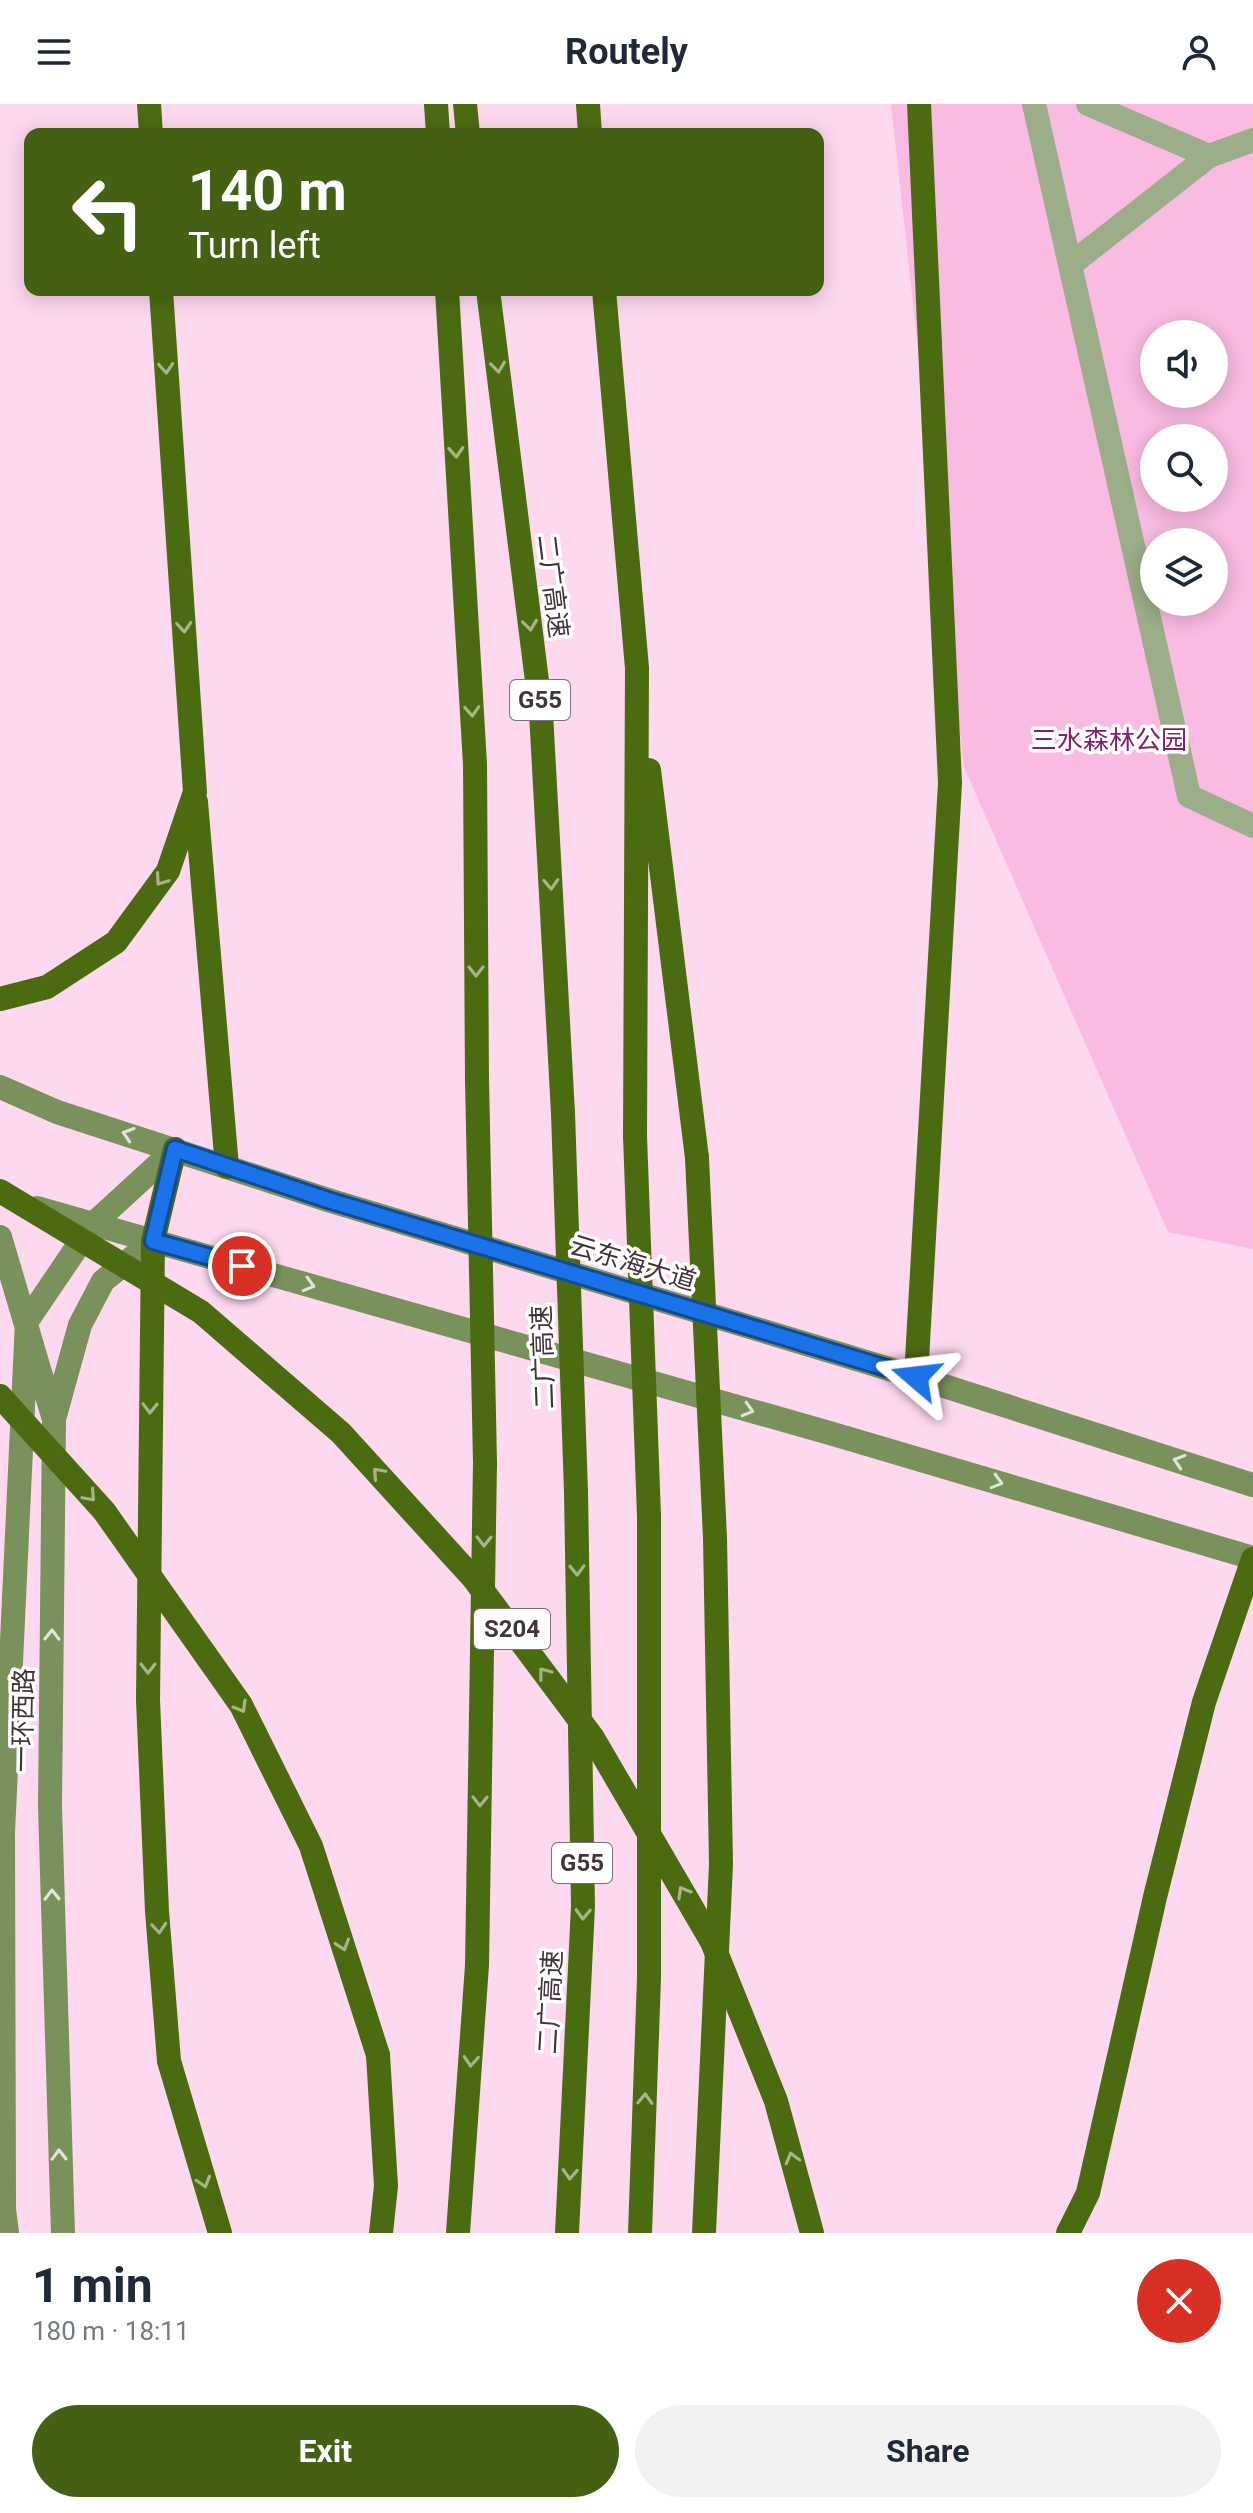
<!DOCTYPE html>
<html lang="en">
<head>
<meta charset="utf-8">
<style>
	:root { --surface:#fff; --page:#f2f2f3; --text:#1f2937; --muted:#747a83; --accent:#446113 }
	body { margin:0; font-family:Roboto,"Noto Sans SC",sans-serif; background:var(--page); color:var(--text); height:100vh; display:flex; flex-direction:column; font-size:30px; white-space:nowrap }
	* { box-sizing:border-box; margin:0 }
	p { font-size:26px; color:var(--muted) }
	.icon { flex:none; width:44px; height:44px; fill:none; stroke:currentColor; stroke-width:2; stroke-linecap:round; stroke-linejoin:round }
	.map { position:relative; height:2129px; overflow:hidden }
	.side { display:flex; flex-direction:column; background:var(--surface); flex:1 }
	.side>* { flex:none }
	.hud { position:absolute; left:24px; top:24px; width:800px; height:168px; border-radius:16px; box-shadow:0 4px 20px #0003; background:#446113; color:#fff; overflow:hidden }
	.buttons { position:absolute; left:1140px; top:216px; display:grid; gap:16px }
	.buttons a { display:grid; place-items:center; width:88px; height:88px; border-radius:50%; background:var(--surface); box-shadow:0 4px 20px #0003; font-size:40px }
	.pin { position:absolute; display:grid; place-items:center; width:68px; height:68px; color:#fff; margin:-34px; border:4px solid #fff; border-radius:50%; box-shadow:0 2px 8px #0007 }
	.me { position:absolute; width:88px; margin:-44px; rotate:287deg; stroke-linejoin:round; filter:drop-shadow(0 0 6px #0008) }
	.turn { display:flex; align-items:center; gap:28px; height:168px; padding:0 32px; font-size:36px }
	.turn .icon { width:104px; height:104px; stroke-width:2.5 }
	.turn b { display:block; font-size:56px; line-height:68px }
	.round { display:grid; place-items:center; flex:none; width:84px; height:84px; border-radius:42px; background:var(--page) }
	.overview { display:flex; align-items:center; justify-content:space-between; height:136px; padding:0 32px }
	h1 { font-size:48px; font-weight:700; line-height:60px }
	.action { display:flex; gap:16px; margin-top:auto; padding:16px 32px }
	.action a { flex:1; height:92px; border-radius:48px; background:var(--accent); color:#fff; font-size:32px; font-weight:700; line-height:92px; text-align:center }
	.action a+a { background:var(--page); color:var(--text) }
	header { display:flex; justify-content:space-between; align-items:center; height:104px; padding:0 32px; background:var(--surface); font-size:36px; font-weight:700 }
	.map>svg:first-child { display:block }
	.green { fill:#f9bbe2; fill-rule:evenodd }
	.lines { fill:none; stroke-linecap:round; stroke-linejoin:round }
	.street { stroke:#9cad89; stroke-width:24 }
	.secondary { stroke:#79915b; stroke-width:24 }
	.highway { stroke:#4b6b10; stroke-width:24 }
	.highway-bridge { stroke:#4b6b10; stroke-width:24 }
	.oneway { stroke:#a5b588 }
	.oneway2 { stroke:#dee4d6 }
	.route-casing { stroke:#114b97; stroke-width:20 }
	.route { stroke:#1a73e8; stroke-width:14 }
	.labels { text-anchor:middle; stroke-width:7; stroke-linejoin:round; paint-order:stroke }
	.shield { fill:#fff; stroke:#7b7177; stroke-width:2 }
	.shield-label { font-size:24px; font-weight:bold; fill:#42343d }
	.street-label { font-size:26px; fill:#42343d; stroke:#fff }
	.park-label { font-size:26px; fill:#812266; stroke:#fff }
</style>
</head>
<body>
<header><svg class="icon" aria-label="menu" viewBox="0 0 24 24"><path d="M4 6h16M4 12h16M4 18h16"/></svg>Routely<svg class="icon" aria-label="person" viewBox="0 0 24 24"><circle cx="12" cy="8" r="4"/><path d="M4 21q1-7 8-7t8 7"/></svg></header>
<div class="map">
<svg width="1253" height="2129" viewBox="0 0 1253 2129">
	<rect width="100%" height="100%" fill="#fdd8ef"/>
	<path class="green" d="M891 0H1253V1145L1168 1128 964 663ZM1154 230H1214V290H1154ZM1154 334H1214V394H1154ZM1154 438H1214V498H1154Z"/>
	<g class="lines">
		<path class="street" d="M1034 0 1189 692 1253 722
			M1088 0 1209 52 1253 36
			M1070 161 1209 52"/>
		<path class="secondary" d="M0 983 57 1008 328 1096 916 1273 1253 1381
			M37 1104 833 1330 1253 1454
			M0 1133 53 1312
			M7 2129 4 2105 3 1729 27 1217 92 1121 175 1045
			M63 2129 50 1703 54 1315 80 1221 103 1177 153 1137"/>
		<path class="highway" d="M149 0 151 30
			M436 0 438 30
			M465 0 468 30
			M588 0 590 30
			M447 186 475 660 477 976
			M488 186 541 609 563 1009
			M604 186 637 564 635 1032
			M649 666 697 1054
			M196 698 227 1063
			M0 895 47 883 116 838 168 767 195 688 161 186
			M175 1045 153 1137 148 1596 157 1807 169 1957 220 2129
			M916 1273 950 679 919 0
			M378 1951 386 2082 381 2129
			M458 2129 477 1861 485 1359
			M567 2129 583 1802 576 1388
			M640 2129 649 1874V1412
			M704 2129 721 1760 715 1434
			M1068 2129 1088 2089 1155 1793 1204 1598 1253 1455"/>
		<path class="highway-bridge" d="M477 976 485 1359
			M563 1009 576 1388
			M635 1032 649 1412
			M697 1054 715 1434
			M0 1087 201 1208 341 1329 474 1475 593 1634 712 1838 776 1997 812 2129
			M0 1292 104 1407 241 1601 311 1742 378 1951"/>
	</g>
	<defs><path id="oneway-chevron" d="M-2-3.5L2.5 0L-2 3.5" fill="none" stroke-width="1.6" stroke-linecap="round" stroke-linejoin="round" transform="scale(2)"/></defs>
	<g class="oneway">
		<use href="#oneway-chevron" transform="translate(498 263) rotate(83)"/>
		<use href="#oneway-chevron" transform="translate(166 264) rotate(86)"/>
		<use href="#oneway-chevron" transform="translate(456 348) rotate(87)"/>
		<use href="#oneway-chevron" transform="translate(530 521) rotate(83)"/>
		<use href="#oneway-chevron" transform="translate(184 523) rotate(86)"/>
		<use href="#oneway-chevron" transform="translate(472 607) rotate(87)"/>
		<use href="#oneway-chevron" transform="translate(161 776) rotate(125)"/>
		<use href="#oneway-chevron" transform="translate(551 780) rotate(87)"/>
		<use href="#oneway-chevron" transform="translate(476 867) rotate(90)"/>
		<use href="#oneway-chevron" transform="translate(150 1304) rotate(91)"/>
		<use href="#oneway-chevron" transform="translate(378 1369) rotate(-132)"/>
		<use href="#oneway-chevron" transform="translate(90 1392) rotate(48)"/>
		<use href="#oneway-chevron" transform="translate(484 1437) rotate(91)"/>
		<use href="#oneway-chevron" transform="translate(577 1466) rotate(89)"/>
		<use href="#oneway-chevron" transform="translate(148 1564) rotate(90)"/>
		<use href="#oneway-chevron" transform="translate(544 1569) rotate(-127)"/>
		<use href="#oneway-chevron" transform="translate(241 1603) rotate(60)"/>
		<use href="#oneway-chevron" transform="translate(480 1697) rotate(91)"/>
		<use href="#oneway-chevron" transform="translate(683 1788) rotate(-120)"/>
		<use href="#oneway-chevron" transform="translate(583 1810) rotate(92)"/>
		<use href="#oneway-chevron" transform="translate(159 1824) rotate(85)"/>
		<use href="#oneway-chevron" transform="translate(343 1841) rotate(72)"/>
		<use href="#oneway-chevron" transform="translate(471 1957) rotate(94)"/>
		<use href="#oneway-chevron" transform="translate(645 1995) rotate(-88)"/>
		<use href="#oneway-chevron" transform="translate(792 2054) rotate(-105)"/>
		<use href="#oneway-chevron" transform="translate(570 2070) rotate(93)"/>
		<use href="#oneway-chevron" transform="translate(204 2078) rotate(73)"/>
	</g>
	<g class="oneway2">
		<use href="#oneway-chevron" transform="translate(128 1030) rotate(-162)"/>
		<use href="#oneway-chevron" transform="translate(309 1181) rotate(16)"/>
		<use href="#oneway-chevron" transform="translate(748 1306) rotate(16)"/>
		<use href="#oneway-chevron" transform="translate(1179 1357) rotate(-162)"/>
		<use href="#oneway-chevron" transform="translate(997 1378) rotate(16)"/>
		<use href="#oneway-chevron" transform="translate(52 1531) rotate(-89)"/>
		<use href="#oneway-chevron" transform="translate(52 1791) rotate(-91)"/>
		<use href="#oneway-chevron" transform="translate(59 2051) rotate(-91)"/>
	</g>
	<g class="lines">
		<g class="route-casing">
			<path id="route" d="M242 1162 153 1137 175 1045 328 1096 916 1273"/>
		</g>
		<use href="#route" class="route"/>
	</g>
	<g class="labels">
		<g class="shield">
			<rect x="510" y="576" width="60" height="40" rx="6"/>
			<rect x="474" y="1505" width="76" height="40" rx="6"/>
			<rect x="552" y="1739" width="60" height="40" rx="6"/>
		</g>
		<g class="shield-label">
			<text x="540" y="604">G55</text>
			<text x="512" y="1533">S204</text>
			<text x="582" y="1767">G55</text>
		</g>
		<g class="street-label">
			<text transform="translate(553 482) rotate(83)" y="9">二广高速</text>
			<text transform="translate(633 1159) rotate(17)" y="9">云东海大道</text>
			<text transform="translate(543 1253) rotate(-92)" y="9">二广高速</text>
			<text transform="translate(23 1616) rotate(-89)" y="9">一环西路</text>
			<text transform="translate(550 1898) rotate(-87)" y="9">二广高速</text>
		</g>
		<g class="park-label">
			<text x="1109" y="645">三水森林公园</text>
		</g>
	</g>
</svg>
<div class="buttons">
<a><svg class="icon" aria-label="sound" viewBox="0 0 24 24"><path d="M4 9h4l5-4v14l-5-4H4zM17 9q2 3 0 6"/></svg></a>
<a><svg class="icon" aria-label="search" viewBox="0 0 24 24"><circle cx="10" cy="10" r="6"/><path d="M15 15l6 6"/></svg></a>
<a><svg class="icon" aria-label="layers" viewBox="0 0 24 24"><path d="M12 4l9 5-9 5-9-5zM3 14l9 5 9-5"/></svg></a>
</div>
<div class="pin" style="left:242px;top:1162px;background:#d93025"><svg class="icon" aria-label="arrive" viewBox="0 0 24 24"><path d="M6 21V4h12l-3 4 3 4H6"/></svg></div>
<svg class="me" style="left:916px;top:1273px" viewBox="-20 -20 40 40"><path d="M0-17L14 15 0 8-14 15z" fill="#1a73e8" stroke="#fff" stroke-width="4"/></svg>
<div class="hud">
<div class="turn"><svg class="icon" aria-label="left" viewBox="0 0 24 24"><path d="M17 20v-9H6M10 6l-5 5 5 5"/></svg><div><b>140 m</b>Turn left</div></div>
</div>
</div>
<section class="side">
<div class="overview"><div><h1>1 min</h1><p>180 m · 18:11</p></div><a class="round" style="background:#d93025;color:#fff"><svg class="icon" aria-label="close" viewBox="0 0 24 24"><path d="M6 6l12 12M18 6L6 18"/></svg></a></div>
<div class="action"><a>Exit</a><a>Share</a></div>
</section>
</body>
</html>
